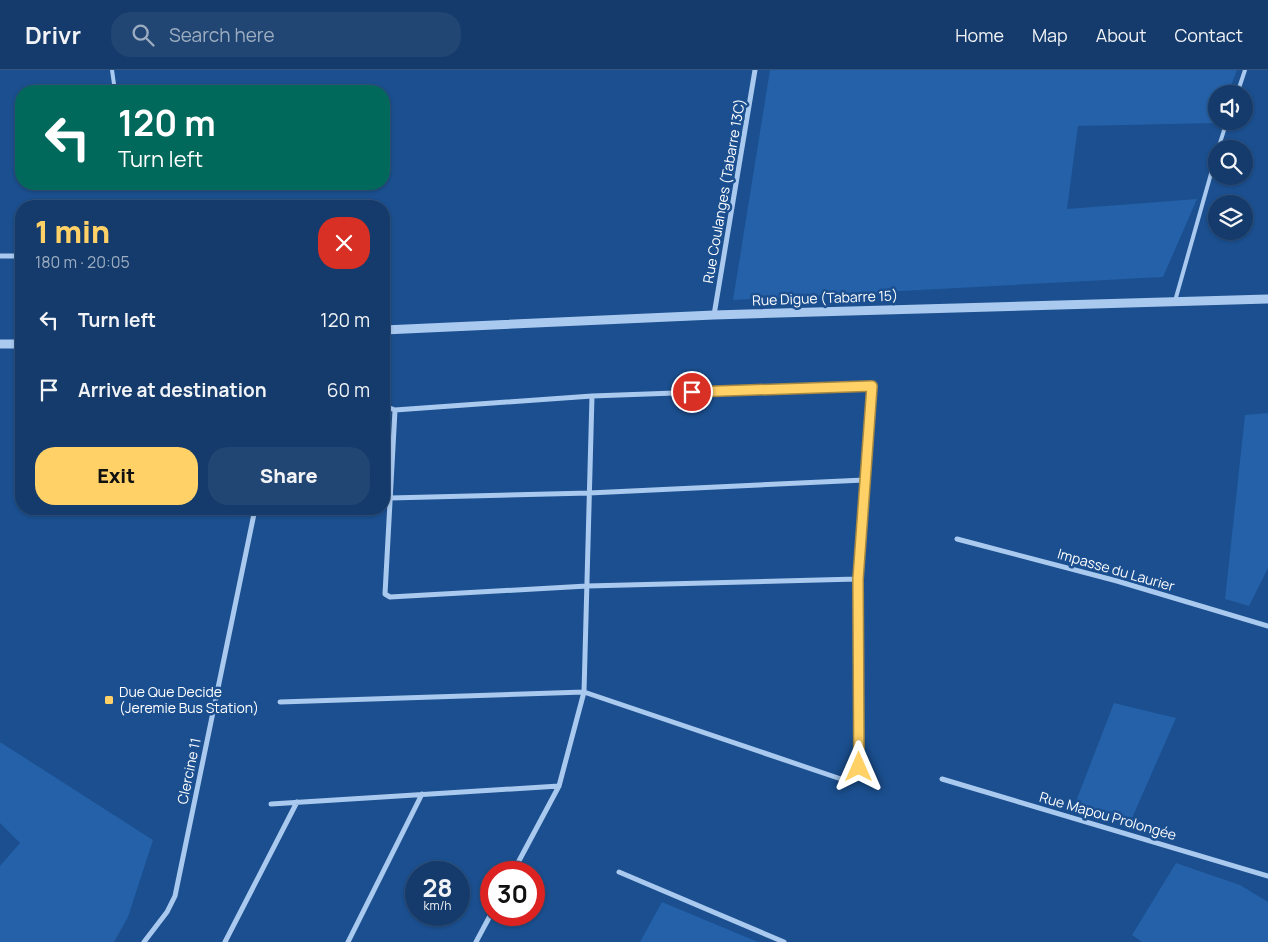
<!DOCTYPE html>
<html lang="en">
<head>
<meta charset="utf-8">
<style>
	:root { --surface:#143b6b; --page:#214673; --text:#f1f3f6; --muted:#9dadc1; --line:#33557e; --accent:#ffd166 }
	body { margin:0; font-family:Manrope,sans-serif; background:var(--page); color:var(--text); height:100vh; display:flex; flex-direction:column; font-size:19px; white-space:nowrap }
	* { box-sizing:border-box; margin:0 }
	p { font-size:16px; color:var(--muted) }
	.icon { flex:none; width:28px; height:28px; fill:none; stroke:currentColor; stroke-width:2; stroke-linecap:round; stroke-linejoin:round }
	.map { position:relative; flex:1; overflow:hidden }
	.details { position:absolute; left:15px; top:130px; width:375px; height:315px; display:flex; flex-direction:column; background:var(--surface); border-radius:20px; box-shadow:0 1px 4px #0004,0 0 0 1px var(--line) }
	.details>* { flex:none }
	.top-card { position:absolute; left:15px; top:15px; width:375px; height:105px; border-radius:20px; box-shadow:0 1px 4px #0004,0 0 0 1px var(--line); background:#00695c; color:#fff; overflow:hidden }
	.controls { position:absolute; left:1208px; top:15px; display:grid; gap:10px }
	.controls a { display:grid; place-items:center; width:45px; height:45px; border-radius:50%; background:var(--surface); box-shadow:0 1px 4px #0004,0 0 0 1px var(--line); font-size:25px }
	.speed { position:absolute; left:405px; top:791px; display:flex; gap:10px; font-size:25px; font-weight:700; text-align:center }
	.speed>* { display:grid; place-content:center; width:65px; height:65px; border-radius:50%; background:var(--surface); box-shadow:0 1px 4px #0004,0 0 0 1px var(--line); line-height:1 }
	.speed small { font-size:12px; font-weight:400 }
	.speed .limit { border:8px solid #d22; background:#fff; color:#111 }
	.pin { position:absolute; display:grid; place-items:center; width:42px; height:42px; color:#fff; margin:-21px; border:2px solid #fff; border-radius:50%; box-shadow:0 1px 5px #0007 }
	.me { position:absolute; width:55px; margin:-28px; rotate:0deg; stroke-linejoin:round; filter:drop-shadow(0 0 4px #0008) }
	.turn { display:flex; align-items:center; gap:18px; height:105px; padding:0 20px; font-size:22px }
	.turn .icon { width:65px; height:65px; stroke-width:2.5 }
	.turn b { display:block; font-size:35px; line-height:42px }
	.round { display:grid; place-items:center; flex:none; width:52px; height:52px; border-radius:20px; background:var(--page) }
	.head { display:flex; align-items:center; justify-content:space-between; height:85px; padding:0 20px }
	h1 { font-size:30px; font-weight:800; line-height:38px; color:var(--accent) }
	.primary-button { display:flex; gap:10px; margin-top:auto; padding:10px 20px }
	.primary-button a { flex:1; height:58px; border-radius:20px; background:var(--accent); color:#111; font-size:20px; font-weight:800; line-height:58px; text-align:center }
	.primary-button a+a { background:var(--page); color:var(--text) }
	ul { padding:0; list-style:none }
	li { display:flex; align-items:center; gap:15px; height:70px; padding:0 20px }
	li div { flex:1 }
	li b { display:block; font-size:19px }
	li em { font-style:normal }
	header { display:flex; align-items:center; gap:30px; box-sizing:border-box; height:70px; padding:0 25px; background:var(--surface); border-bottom:1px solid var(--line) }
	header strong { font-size:24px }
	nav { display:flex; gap:28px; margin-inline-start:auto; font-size:18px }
	.search { width:350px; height:45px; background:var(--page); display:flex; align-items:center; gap:12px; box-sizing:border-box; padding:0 18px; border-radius:20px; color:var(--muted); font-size:19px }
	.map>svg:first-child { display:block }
	.green { fill:#2461a8 }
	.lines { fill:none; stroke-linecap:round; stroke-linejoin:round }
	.service { stroke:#a9c9ee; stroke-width:4 }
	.minor { stroke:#a9c9ee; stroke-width:5 }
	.tertiary { stroke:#a9c9ee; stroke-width:9 }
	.route-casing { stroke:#a68842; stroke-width:12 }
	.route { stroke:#ffd166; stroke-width:9 }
	.poi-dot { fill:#ffd166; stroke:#1b4f8f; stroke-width:2 }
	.labels { text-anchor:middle; stroke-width:5; stroke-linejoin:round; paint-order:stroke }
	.street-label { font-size:14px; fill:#fff; stroke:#1b4f8f }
	.poi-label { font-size:14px; fill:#fff; stroke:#1b4f8f; text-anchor:start }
</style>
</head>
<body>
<header>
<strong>Drivr</strong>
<div class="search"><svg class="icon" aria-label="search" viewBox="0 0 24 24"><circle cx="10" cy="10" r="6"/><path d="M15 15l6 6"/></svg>Search here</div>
<nav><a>Home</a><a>Map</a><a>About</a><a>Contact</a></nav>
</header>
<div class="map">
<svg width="1268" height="872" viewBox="0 0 1268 872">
	<rect width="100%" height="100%" fill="#1b4f8f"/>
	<path class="green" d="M770 0H1237L1228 24H1216V51H1219L1218 53 1078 56 1067 139 1197 129 1163 207 733 230Z
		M1268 343V498L1249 536 1225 529 1245 345Z
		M1114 633 1176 648 1129 755 1073 739Z
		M0 672 153 770 128 847 114 872H0V796L20 773 0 753Z
		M1176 793 1240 815 1268 832V872H1142L1132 865Z
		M662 832 758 872H640Z"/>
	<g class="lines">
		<path class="service" d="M112 0 115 21
			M1237 24 1245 0
			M1218 79 1227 51
			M1175 231 1216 86"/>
		<path class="minor" d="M0 186H21
			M714 245 755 0
			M384 336 395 340 592 326 872 316 857 509 587 516 390 527 385 524 395 340
			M390 428 589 423 864 410
			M957 469 1117 511 1268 556
			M280 632 584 622 841 709 859 697 857 509
			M942 709 1268 806
			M271 734 559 716
			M513 802 559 716 584 622 592 326
			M619 802 784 872
			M144 872 167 842 175 826 255 439
			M225 872 297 732
			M348 872 422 724
			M476 872 491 844"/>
		<path class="tertiary" d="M384 260 714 245 1268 229
			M0 274H21"/>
	</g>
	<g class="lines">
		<g class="route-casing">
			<path id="route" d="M692 322 872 316 858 509 859 697"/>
		</g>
		<use href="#route" class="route"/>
	</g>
	<rect class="poi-dot" x="104" y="625" width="10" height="10" rx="2.5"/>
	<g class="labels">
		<g class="street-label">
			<text transform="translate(724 121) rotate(-80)" y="5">Rue Coulanges (Tabarre 13C)</text>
			<text transform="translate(825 228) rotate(-2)" y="5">Rue Digue (Tabarre 15)</text>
			<text transform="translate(1116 500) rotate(16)" y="5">Impasse du Laurier</text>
			<text transform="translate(189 701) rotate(-78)" y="5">Clercine 11</text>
			<text transform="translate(1108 746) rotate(16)" y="5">Rue Mapou Prolongée</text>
		</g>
		<g class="poi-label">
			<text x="119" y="627">Due Que Decide<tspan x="119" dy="16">(Jeremie Bus Station)</tspan></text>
		</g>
	</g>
</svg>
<div class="controls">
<a><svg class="icon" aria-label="sound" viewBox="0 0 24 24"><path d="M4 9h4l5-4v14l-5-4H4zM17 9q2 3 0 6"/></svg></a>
<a><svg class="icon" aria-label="search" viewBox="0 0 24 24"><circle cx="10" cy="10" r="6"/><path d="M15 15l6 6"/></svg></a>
<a><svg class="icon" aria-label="layers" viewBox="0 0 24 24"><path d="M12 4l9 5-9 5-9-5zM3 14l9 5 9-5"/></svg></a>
</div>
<div class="speed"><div>28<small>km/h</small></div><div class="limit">30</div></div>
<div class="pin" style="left:692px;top:322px;background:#d93025"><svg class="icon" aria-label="arrive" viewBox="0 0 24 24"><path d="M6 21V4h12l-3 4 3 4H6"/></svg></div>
<svg class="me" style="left:859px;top:697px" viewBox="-20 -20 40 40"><path d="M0-17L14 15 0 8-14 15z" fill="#ffd166" stroke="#fff" stroke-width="4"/></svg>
<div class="top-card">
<div class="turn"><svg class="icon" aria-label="left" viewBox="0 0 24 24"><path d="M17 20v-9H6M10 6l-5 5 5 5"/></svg><div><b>120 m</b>Turn left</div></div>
</div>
<section class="details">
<div class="head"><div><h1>1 min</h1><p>180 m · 20:05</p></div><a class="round" style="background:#d93025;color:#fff"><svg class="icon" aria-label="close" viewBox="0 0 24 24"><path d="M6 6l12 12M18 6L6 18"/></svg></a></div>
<ul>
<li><svg class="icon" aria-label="left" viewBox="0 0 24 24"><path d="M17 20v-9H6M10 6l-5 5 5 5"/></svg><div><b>Turn left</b></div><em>120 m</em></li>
<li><svg class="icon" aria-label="arrive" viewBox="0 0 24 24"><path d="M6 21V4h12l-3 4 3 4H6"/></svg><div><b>Arrive at destination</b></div><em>60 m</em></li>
</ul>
<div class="primary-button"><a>Exit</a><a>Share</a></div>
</section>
</div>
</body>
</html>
